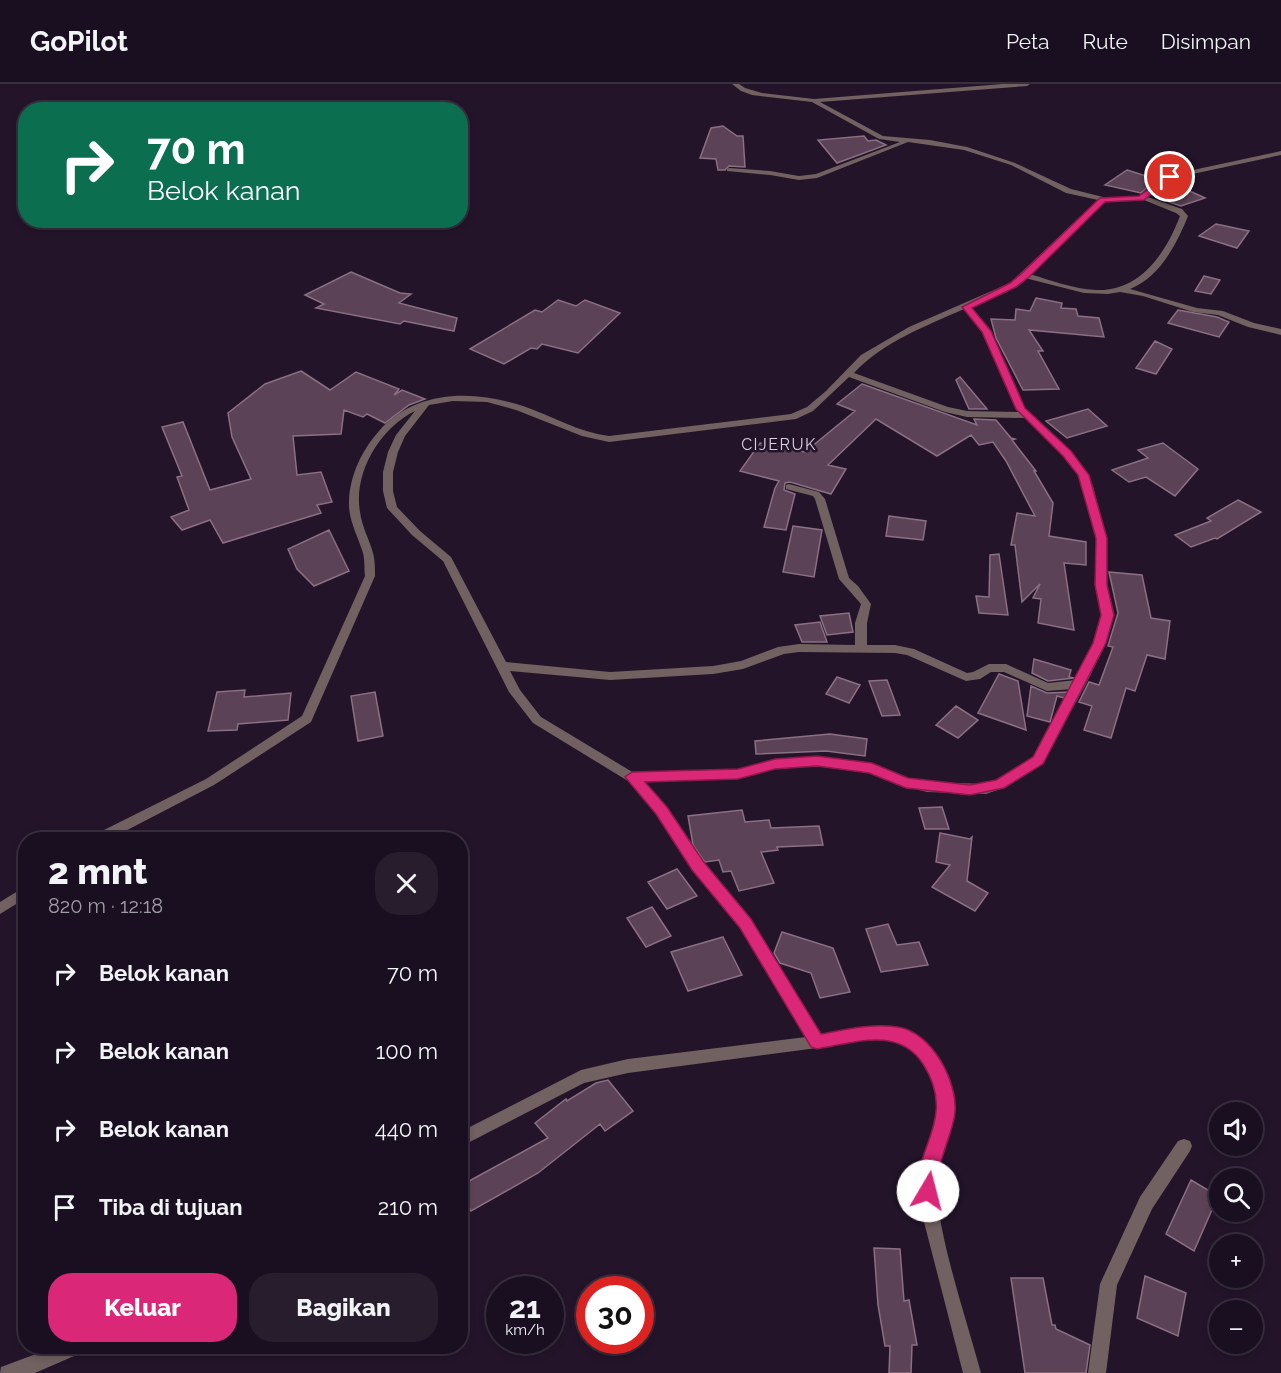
<!DOCTYPE html>
<html lang="id">
<head>
<meta charset="utf-8">
<style>
	:root { --surface:#1a0f20; --page:#271d2d; --text:#f1f3f6; --muted:#9f9ca5; --line:#382f3e; --accent:#db2777 }
	body { margin:0; font-family:Raleway,sans-serif; background:var(--page); color:var(--text); height:100vh; display:flex; flex-direction:column; font-size:22px; white-space:nowrap }
	* { box-sizing:border-box; margin:0 }
	p { font-size:20px; color:var(--muted) }
	.icon { flex:none; width:33px; height:33px; fill:none; stroke:currentColor; stroke-width:2; stroke-linecap:round; stroke-linejoin:round }
	.map { position:relative; flex:1; overflow:hidden }
	.details { position:absolute; left:18px; top:748px; width:450px; height:522px; display:flex; flex-direction:column; background:var(--surface); border-radius:24px; box-shadow:0 3px 9px #0003,0 0 0 2px var(--line) }
	.details>* { flex:none }
	.banner { position:absolute; left:18px; top:18px; width:450px; height:126px; border-radius:24px; box-shadow:0 3px 9px #0003,0 0 0 2px var(--line); background:#0b6e4f; color:#fff; overflow:hidden }
	.controls { position:absolute; left:1209px; top:1018px; display:grid; gap:12px }
	.controls a { display:grid; place-items:center; width:54px; height:54px; border-radius:50%; background:var(--surface); box-shadow:0 3px 9px #0003,0 0 0 2px var(--line); font-size:30px }
	.speed { position:absolute; left:486px; top:1192px; display:flex; gap:12px; font-size:30px; font-weight:700; text-align:center }
	.speed>* { display:grid; place-content:center; width:78px; height:78px; border-radius:50%; background:var(--surface); box-shadow:0 3px 9px #0003,0 0 0 2px var(--line); line-height:1 }
	.speed small { font-size:15px; font-weight:400 }
	.speed .limit { border:9px solid #d22; background:#fff; color:#111 }
	.pin { position:absolute; display:grid; place-items:center; width:51px; height:51px; color:#fff; margin:-26px; border:3px solid #fff; border-radius:50%; box-shadow:0 2px 6px #0007 }
	.me { position:absolute; width:66px; margin:-33px; rotate:8deg; stroke-linejoin:round; filter:drop-shadow(0 0 4px #0008) }
	.turn { display:flex; align-items:center; gap:21px; height:126px; padding:0 30px; font-size:27px }
	.turn .icon { width:78px; height:78px; stroke-width:2.5 }
	.turn b { display:block; font-size:42px; line-height:51px }
	.round { display:grid; place-items:center; flex:none; width:63px; height:63px; border-radius:24px; background:var(--page) }
	.headline { display:flex; align-items:center; justify-content:space-between; height:102px; padding:0 30px }
	h1 { font-size:36px; font-weight:800; line-height:45px }
	.cta { display:flex; gap:12px; margin-top:auto; padding:12px 30px }
	.cta a { flex:1; height:69px; border-radius:24px; background:var(--accent); color:#fff; font-size:24px; font-weight:800; line-height:69px; text-align:center }
	.cta a+a { background:var(--page); color:var(--text) }
	ul { padding:0; list-style:none }
	li { display:flex; align-items:center; gap:18px; height:78px; padding:0 30px }
	li div { flex:1 }
	li b { display:block; font-size:22px }
	li em { font-style:normal }
	header { display:flex; align-items:center; gap:36px; box-sizing:border-box; height:84px; padding:0 30px; background:var(--surface); border-bottom:2px solid var(--line) }
	header strong { font-size:28px }
	nav { display:flex; gap:33px; margin-inline-start:auto; font-size:21px }
	.map>svg:first-child { display:block }
	.building { fill:#5c4256; stroke:#8b6f83; stroke-width:1.5 }
	.lines { fill:none; stroke-linecap:round; stroke-linejoin:round }
	.minor { fill:#716160; fill-rule:evenodd }
	.route { fill:#db2777; stroke:#8e194d; stroke-width:1.5 }
	.labels { text-anchor:middle; stroke-width:5; stroke-linejoin:round; paint-order:stroke }
	.far-quarter-label { font-size:16px; letter-spacing:1.5px; fill:#dbd2e1; stroke:#23142a }
</style>
</head>
<body>
<header>
<strong>GoPilot</strong>
<nav><a>Peta</a><a>Rute</a><a>Disimpan</a></nav>
</header>
<div class="map">
<svg width="1281" height="1289" viewBox="0 0 1281 1289">
	<rect width="100%" height="100%" fill="#23142a"/>
	<path class="building" d="M723 42 737 52H743L745 83 729 82 725 86H718L716 75 700 74 711 44Z
		M864 52 868 57 876 56 886 61 837 79 818 56Z
		M1127 86 1156 95 1141 109 1105 101Z
		M1183 104 1205 114 1181 122 1169 118V109Z
		M1216 140 1249 147 1237 164 1199 152Z
		M351 188 400 209 411 210 399 219 457 234 454 247 404 237 400 240 316 224 324 220 305 211Z
		M1204 192 1220 196 1211 210 1195 207Z
		M1036 214 1062 219 1061 224 1076 225 1078 232 1099 234 1104 253 1029 246 1043 267H1038L1059 305 1023 306 996 254 991 235 1015 236 1016 225 1030 227Z
		M558 216 576 222 585 216 620 229 578 269 542 260 537 265 531 264 504 280 470 265 535 226 542 228Z
		M1178 226 1217 233 1229 238 1219 253 1168 239Z
		M1155 257 1172 265 1156 290 1136 284Z
		M301 287 330 306 356 288 399 305 394 311 402 306 425 315 409 321 385 339 367 330 363 333 344 326 341 350 293 352 297 391 321 388 332 418 317 421 321 429 223 459 210 436 182 446 171 433 189 426 177 393 182 392 162 343 183 338 210 406 251 395 232 353 228 329 265 300Z
		M960 293 987 325H969L956 296Z
		M862 300 977 341 974 335 996 336 1011 354 1015 355 1012 356 1036 387H1034L1053 419 1049 452 1086 458V481L1064 479 1074 546 1038 539 1041 515 1033 514 1040 500 1022 518 1015 461H1011L1017 429 1035 432 1006 377 993 358 979 361 971 351 937 372 876 335 828 381 846 385 831 410 790 398 785 399 784 406 795 410 786 446 764 443 775 404 779 397 740 387 760 359 805 368 855 327 837 320Z
		M1088 325 1107 342 1067 354 1046 337Z
		M1163 359 1198 385 1175 412 1146 393 1129 398 1112 386 1148 374 1138 366Z
		M1238 416 1261 428 1217 455 1215 454 1191 463 1175 451 1211 437 1207 434Z
		M889 432 926 437 923 456 886 452Z
		M793 442 822 446 814 493 783 488Z
		M329 446 349 487 314 502 297 485 288 465Z
		M999 470 1008 531 979 529 976 512 989 513 990 471Z
		M1109 488 1142 491 1151 534 1170 537 1165 575 1147 571 1135 607 1126 604 1111 654 1084 646 1092 622 1079 618 1089 598 1099 601 1113 563 1108 562 1118 529Z
		M849 529 853 548 827 551 820 532Z
		M820 538 827 558H802L795 541Z
		M1034 575 1071 586 1069 593 1074 594 1048 597 1032 589Z
		M999 590 1018 597 1026 646 978 629Z
		M837 593 860 601 849 619 826 610Z
		M887 596 900 631 882 632 869 597Z
		M1031 602 1047 609 1068 608 1064 614 1057 612 1050 638 1027 632Z
		M245 606 244 613 291 609 288 636 238 640 237 646 208 647 217 608Z
		M375 608 383 652 358 657 351 612Z
		M956 622 978 636 958 654 936 641Z
		M830 650 867 655 865 672 826 667 756 670 755 657Z
		M942 723 949 745H925L919 724Z
		M742 726 745 738 769 736 771 744 819 742 823 761 777 763 778 766 761 768 774 799 739 807 731 787 723 788 719 776 705 778 704 777 693 761 688 732Z
		M940 749 970 755 972 753 967 797 988 809 975 827 932 803 950 781 936 778Z
		M677 785 697 812 667 825 648 798Z
		M652 823 671 852 646 863 627 834Z
		M888 840 897 861 919 858 928 881 881 888 866 845Z
		M782 848 833 864 850 908 820 914 811 889 780 879 774 869Z
		M723 853 742 891 688 907 671 868Z
		M608 996 633 1027 605 1047 600 1040 538 1089 471 1127 460 1107V1102L548 1054 535 1039 566 1015 567 1017 596 999Z
		M1191 1096 1218 1112 1194 1167 1166 1150Z
		M874 1164 900 1165 904 1217 909 1216 917 1261H912L911 1289H889L890 1262H885L878 1221Z
		M1145 1192 1186 1209 1178 1252 1137 1234Z
		M1011 1194H1043L1052 1241H1055L1056 1245 1090 1261 1086 1289H1025Z"/>
	<g class="lines">
		<path class="minor" d="M732 0H739L745 4 762 9 814 15 1003 0H1030L1027 2 820 18 883 52 930 56 967 63 1015 79 1071 105 1103 113H1139L1170 91 1281 67V71L1174 94 1148 113 1182 125 1188 132C1177 160 1159 194 1130 205L1197 224 1223 227 1254 239 1281 245V251L1248 243 1218 231 1193 228 1143 212 1120 208 1108 210 1084 209 1025 194 1016 203 971 222 990 247 1025 324 1070 367 1088 391 1093 402 1106 455V502L1112 531 1106 559 1086 600 1042 679 1003 704 986 710 927 708 902 702 870 688 817 681 775 684 738 695 643 698 666 724 702 778 751 835 821 951C872 942 910 928 941 981 949 995 955 1011 954 1028 952 1049 934 1079 935 1099 941 1162 964 1227 981 1289H963L924 1138 919 1095 938 1030V1013L933 996 923 978 909 963 898 956 868 955 817 964 628 989 584 999 460 1063V1048L581 986 628 975 806 953 741 843 692 786 656 730 628 697 533 639 509 608 443 477 412 451 387 424 383 407V388L388 368 396 351 415 327C380 344 353 389 360 428 362 443 369 455 373 469 375 476 375 484 375 492L311 638 214 701 108 756H90L92 752 206 695 302 632 365 492C364 484 365 477 363 469 358 452 348 436 349 417 350 391 362 366 379 347 416 305 474 306 523 322 552 332 578 348 609 352L791 330 807 323 826 307 861 271 909 243 1010 199 1098 116 1066 109 1011 81 964 66 908 58 817 94 799 96 770 91 727 87V85L729 84 770 87 799 92 816 90 900 58 879 55 812 18 752 11 741 7ZM1144 116 1176 129 1180 132C1166 169 1140 208 1096 206 1073 205 1051 196 1029 190L1105 117ZM964 225 982 248 1019 328 967 327 948 323 854 289C883 258 926 242 964 225ZM849 293 945 328 967 333 1025 334 1064 371 1078 391 1083 402 1096 455V502L1102 531 1094 559 1076 596 1048 599 1006 580H989L973 588 967 589 914 565 895 561H867V539L871 520 858 502 849 494 825 415 819 408 789 400 786 401V405L813 412 815 415 839 495 861 520 855 539V561L799 560 778 563 741 577 713 582 610 588 506 578 451 473 420 447 397 423 393 407V388L398 368 405 352 429 321 453 317 487 318 516 326 582 352 609 358 796 335 813 327ZM799 568 895 569 907 571 966 597 980 595 991 588H1004L1047 607 1072 605 1034 673 995 698 986 700 927 698 908 695 872 680 817 673 775 676 738 685 634 689 541 633 520 606 510 587 610 596 713 590 743 585 784 570Z
			M26 802V814L0 830V818Z
			M1184 1055 1190 1057 1192 1062 1190 1067 1152 1125 1117 1201 1106 1289H1088L1100 1200 1140 1113 1178 1057Z
			M55 1263H84L81 1269 35 1289H0L1 1283Z"/>
	</g>
	<path class="route" d="M1167 91 1174 93 1144 116 1105 118 1029 193 1016 203 972 224 991 247 1025 324 1071 367 1089 391 1107 454V501L1114 531 1106 559 1043 680 1004 704 970 711 906 704 869 689 817 682 775 685 738 695 645 698 667 723 703 777 751 835 821 950C847 945 872 939 898 943 932 948 958 998 955 1029 953 1045 945 1062 941 1078 939 1083 936 1090 936 1095 936 1103 938 1106 935 1113L928 1116 922 1113C904 1072 961 1039 923 980 898 942 854 959 817 965L811 963 740 844 692 786 656 730 625 693 632 688 738 685 775 675 817 672 872 679 908 694 970 701 996 696 1033 673 1093 559 1101 531 1095 501 1096 454 1078 391 1063 372 1016 325 982 248 962 223 1010 199 1022 189 1100 114 1139 112Z"/>
	<g class="labels">
		<g class="far-quarter-label">
			<text x="779" y="366">CIJERUK</text>
		</g>
	</g>
</svg>
<div class="controls">
<a><svg class="icon" aria-label="sound" viewBox="0 0 24 24"><path d="M4 9h4l5-4v14l-5-4H4zM17 9q2 3 0 6"/></svg></a>
<a><svg class="icon" aria-label="search" viewBox="0 0 24 24"><circle cx="10" cy="10" r="6"/><path d="M15 15l6 6"/></svg></a>
<a>+</a>
<a>−</a>
</div>
<div class="speed"><div>21<small>km/h</small></div><div class="limit">30</div></div>
<div class="pin" style="left:1170px;top:93px;background:#d93025"><svg class="icon" aria-label="arrive" viewBox="0 0 24 24"><path d="M6 21V4h12l-3 4 3 4H6"/></svg></div>
<svg class="me" style="left:928px;top:1107px" viewBox="-20 -20 40 40"><circle r="19" fill="#fff"/><path d="M0-13L10 11 0 6-10 11z" fill="#db2777"/></svg>
<div class="banner">
<div class="turn"><svg class="icon" aria-label="right" viewBox="0 0 24 24"><path d="M7 20v-9h11M14 6l5 5-5 5"/></svg><div><b>70 m</b>Belok kanan</div></div>
</div>
<section class="details">
<div class="headline"><div><h1>2 mnt</h1><p>820 m · 12:18</p></div><a class="round"><svg class="icon" aria-label="close" viewBox="0 0 24 24"><path d="M6 6l12 12M18 6L6 18"/></svg></a></div>
<ul>
<li><svg class="icon" aria-label="right" viewBox="0 0 24 24"><path d="M7 20v-9h11M14 6l5 5-5 5"/></svg><div><b>Belok kanan</b></div><em>70 m</em></li>
<li><svg class="icon" aria-label="right" viewBox="0 0 24 24"><path d="M7 20v-9h11M14 6l5 5-5 5"/></svg><div><b>Belok kanan</b></div><em>100 m</em></li>
<li><svg class="icon" aria-label="right" viewBox="0 0 24 24"><path d="M7 20v-9h11M14 6l5 5-5 5"/></svg><div><b>Belok kanan</b></div><em>440 m</em></li>
<li><svg class="icon" aria-label="arrive" viewBox="0 0 24 24"><path d="M6 21V4h12l-3 4 3 4H6"/></svg><div><b>Tiba di tujuan</b></div><em>210 m</em></li>
</ul>
<div class="cta"><a>Keluar</a><a>Bagikan</a></div>
</section>
</div>
</body>
</html>
